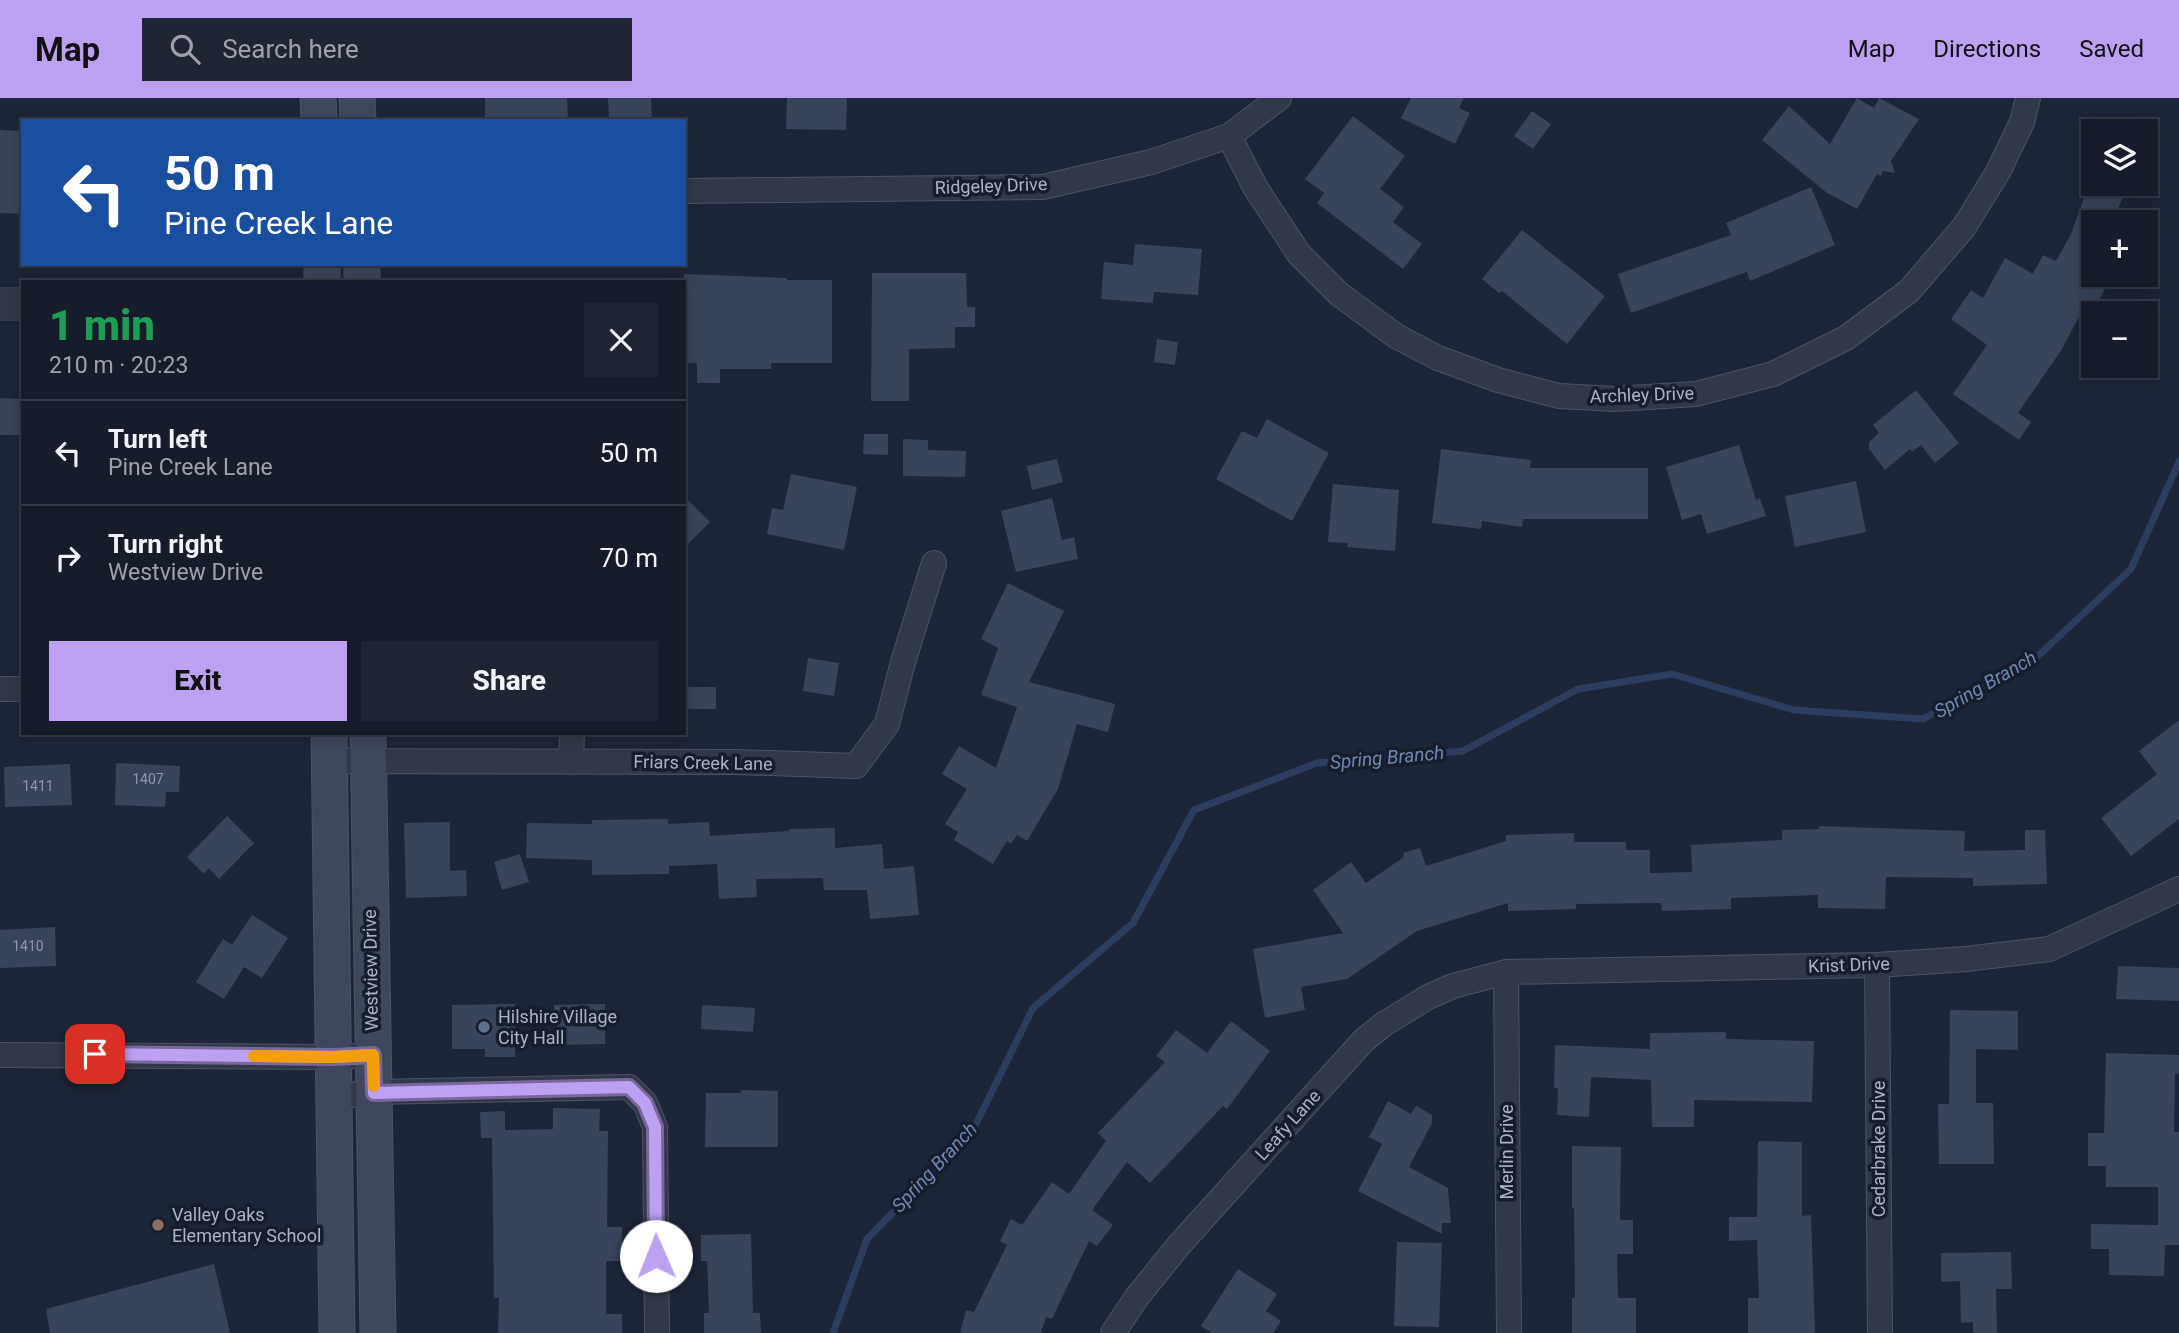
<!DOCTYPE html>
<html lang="en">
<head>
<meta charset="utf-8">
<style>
	:root { --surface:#161c2a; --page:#1f2532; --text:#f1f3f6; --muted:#9ea1a8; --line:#353a47; --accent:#bca0f2 }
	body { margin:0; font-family:Roboto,sans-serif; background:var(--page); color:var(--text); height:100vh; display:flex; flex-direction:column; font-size:26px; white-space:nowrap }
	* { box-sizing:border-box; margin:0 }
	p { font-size:23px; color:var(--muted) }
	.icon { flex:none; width:38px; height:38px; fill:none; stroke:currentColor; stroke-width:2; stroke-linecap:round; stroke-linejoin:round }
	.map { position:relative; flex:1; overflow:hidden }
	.side { position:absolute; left:21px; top:182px; width:665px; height:455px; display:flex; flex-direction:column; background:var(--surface); border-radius:0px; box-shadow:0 4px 18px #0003,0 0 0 2px var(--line) }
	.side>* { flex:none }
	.hud { position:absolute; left:21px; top:21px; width:665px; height:147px; border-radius:0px; box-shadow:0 4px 18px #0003,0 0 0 2px var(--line); background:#1a4fa0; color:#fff; overflow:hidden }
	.controls { position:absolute; left:2081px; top:21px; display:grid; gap:14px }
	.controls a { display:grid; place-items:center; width:77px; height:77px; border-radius:0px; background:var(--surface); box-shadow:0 4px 18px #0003,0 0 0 2px var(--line); font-size:35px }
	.pin { position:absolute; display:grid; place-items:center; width:60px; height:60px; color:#fff; margin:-30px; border-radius:14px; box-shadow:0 4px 10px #0006 }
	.me { position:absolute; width:77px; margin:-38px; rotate:359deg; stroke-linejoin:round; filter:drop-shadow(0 0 5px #0008) }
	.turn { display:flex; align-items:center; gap:24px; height:147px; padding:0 28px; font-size:32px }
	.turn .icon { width:91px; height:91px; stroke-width:2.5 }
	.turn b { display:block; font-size:49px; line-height:60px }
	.round { display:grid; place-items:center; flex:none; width:74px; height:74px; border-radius:0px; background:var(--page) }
	.headline { display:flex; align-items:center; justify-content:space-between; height:119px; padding:0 28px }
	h1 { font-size:42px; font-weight:800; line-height:52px; color:#1e9e55 }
	.cta { display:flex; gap:14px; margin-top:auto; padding:14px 28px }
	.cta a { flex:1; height:80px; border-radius:0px; background:var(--accent); color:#111; font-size:28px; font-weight:800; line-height:80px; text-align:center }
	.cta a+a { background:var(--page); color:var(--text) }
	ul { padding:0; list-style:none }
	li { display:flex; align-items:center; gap:21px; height:105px; padding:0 28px; border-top:2px solid var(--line) }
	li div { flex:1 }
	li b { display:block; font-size:26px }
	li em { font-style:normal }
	header { display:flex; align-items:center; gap:42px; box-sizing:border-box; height:98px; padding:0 35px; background:var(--accent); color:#111 }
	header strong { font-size:33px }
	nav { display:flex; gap:38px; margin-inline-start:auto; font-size:24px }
	.search { width:490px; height:63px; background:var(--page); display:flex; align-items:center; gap:18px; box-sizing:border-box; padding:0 24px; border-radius:0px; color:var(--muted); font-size:26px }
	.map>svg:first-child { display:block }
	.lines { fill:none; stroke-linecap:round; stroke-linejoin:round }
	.stream { stroke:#2c3e5f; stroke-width:7 }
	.building { fill:#384459 }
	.minor-casing { stroke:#4b5363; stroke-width:26 }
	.tertiary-casing { stroke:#4b5363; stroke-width:33 }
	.secondary-casing { stroke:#4b5363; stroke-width:37 }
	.minor { stroke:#313948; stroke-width:24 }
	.tertiary { stroke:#313948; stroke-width:32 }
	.secondary { stroke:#3e475c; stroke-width:35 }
	.route-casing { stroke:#7a689d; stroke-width:18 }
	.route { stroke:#bca0f2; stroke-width:12 }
	.slow { stroke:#f59e0b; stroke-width:12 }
	.service-dot { fill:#5c6f8a; stroke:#161e2c; stroke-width:2.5 }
	.education-dot { fill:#8d6e63; stroke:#161e2c; stroke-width:2.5 }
	.labels { text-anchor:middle; stroke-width:7; stroke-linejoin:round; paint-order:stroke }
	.number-label { font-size:14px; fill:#8e97ab }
	.street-label { font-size:18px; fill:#aab3c6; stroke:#161e2c }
	.poi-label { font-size:18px; fill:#aab3c6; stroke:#161e2c; text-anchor:start }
	.water-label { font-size:19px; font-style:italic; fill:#6f86b2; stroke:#161e2c }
</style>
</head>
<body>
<header>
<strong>Map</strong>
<div class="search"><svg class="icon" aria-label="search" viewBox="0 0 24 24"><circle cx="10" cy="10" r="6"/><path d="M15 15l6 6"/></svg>Search here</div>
<nav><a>Map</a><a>Directions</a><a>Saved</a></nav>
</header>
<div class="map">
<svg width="2179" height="1235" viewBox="0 0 2179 1235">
	<rect width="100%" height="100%" fill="#1d2638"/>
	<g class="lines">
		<path class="stream" d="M833 1235 867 1141 973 1032 1033 910 1133 825 1194 712 1317 665 1463 653 1578 591 1672 576 1794 612 1923 621 2038 558 2131 471 2179 364"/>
	</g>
	<path class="building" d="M485 0H567L568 23H485Z
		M608 0H651L652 23H609Z
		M787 0H847L846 32 786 31Z
		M1411 0H1464L1459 10 1470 15 1455 46 1401 20Z
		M1857 0 1874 10 1879 0 1919 21 1891 63 1895 75 1883 73 1881 78 1877 76 1857 111 1827 95 1762 42 1789 8 1830 46Z
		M1532 13 1551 26 1533 51 1514 38Z
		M1353 18 1405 58 1380 91 1404 109 1393 124 1422 146 1403 171 1317 105 1324 95 1305 81Z
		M0 32 23 33V116L0 115Z
		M2091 81H2093V86H2128L2113 124H2093V177H2106L2111 180 2091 217 2082 213 2062 251 2018 315 2031 324 2019 342 1953 296 1987 247 1951 221 1971 192 1983 200 2005 160 2033 176 2043 157 2056 163 2071 136Z
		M1811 89 1835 147 1750 183 1747 174 1631 215 1618 176 1731 137 1726 125Z
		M1522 132 1605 198 1567 246 1502 193 1499 195 1482 181Z
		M1135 146 1202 151 1198 197 1154 194 1153 205 1101 201 1104 164 1133 167Z
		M872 175H966L967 209H975V229H955V250L909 251V303H871Z
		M684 176 787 180V182H832V265H771V271H720V285H697V265H684Z
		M1157 241 1178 244 1175 267 1154 264Z
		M1916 292 1959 345 1935 365 1921 347 1912 354 1910 351 1885 372 1869 351V344L1879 335 1873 327Z
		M0 300 23 301V337H0Z
		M1267 321 1329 355 1292 423 1216 381 1242 333 1257 340Z
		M864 336H888V357L863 356Z
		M903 341 928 342V352L966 353 965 379 903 378Z
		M1739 347 1756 402 1760 400 1766 418 1707 436 1701 416 1682 422 1666 369Z
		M1441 351 1531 362 1530 370H1648V421H1523L1522 429 1482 423 1481 431 1432 425Z
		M1057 361 1063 384 1032 392 1027 368Z
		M791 376 857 389 844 452 767 436 772 410 783 412Z
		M1856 383 1866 434 1795 449 1785 398Z
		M1333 386 1399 392 1395 453 1347 449 1348 445 1328 444Z
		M684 398 710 424 684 450Z
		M1052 400 1062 442 1074 439 1078 461 1016 474 1001 413Z
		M1008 485 1064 513 1029 584 1115 606 1108 634 1077 626 1058 691 1027 743 1017 737 1011 746 1007 743 993 766 954 742 958 734 945 726 967 691 942 676 959 648 996 670 1017 609 981 597 998 550 981 541Z
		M808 560 839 565 834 598 803 593Z
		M684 589H716V611H684Z
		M2179 622V721L2131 758 2101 720 2157 676 2139 653Z
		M116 665 180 668 179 694H166L165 709 115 707Z
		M70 666 72 707 5 709 4 669Z
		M227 718 254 745 219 781 209 770 204 776 187 759Z
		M668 721V726L709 724 710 738 789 733V731L835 730V750L882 746 884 771 914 768 919 817 870 821 867 792H824L823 780 756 781 757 799 719 801 717 766 669 768V776L592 777V762L526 760 527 725 592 726V722Z
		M450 724V773L466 772 467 798 406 800 404 725Z
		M1819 728 1965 733 1964 753 2025 752V732H2045L2047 786 1973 788V780L1886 779 1885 811 1818 810V797L1731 800V811L1662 813 1661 805 1576 806V811L1508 813V805L1417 833 1347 881 1301 889 1305 912 1265 920 1253 851 1343 835 1313 792 1351 764 1366 785 1404 759 1403 755 1420 750 1426 768 1506 743V737L1574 735V744H1626V752H1650V775L1692 774 1691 747 1782 742V732L1819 731Z
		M520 756 529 784 502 792 494 764Z
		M252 817 288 840 262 880 244 869 224 901 196 884 223 841 232 847Z
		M55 829 56 868 0 870V832Z
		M2118 868 2179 870V903L2116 901Z
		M515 906V959H485V951H452V907Z
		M605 906V946L555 947 554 907Z
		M702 907 755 910 753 934 701 931Z
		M1950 912 2018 913V952L1976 951V1005H1993L1994 1066H1939L1938 1006H1949Z
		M1231 923 1270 953 1227 1011 1223 1008 1150 1085 1127 1064 1092 1112 1113 1127 1097 1148 1089 1143 1052 1221 1046 1219 1041 1235H960L966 1212 974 1214 1007 1147 1000 1143 1011 1121 1022 1127 1052 1084 1069 1096 1106 1043 1098 1035 1165 964 1156 958 1176 932 1207 955Z
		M1726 934V941L1814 943 1812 1004 1694 1002V1029H1652L1651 982 1591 979 1589 1019 1557 1017 1558 990H1554L1555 947 1650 951V935Z
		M2106 955 2179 957V976L2175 975 2174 1034H2179V1147H2165L2164 1178 2109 1177V1151H2091V1126L2158 1127V1089H2106V1068H2088V1035H2104Z
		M741 992 778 993V1049H705L706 995H741Z
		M1388 1003 1411 1016 1416 1008 1432 1017V1025L1409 1069 1448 1090 1451 1125H1442V1136L1358 1093 1382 1046 1369 1039Z
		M553 1010 600 1011 599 1033H608L607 1129H622V1163H606V1216H622V1235H498L499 1200H494L492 1040H481L480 1014 505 1013V1032L553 1031Z
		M1758 1043 1802 1044V1118L1811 1117 1815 1235H1748V1200H1759L1757 1142 1729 1143V1119H1757Z
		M1572 1048 1621 1049 1620 1122H1633V1156H1617L1618 1200H1636V1235H1572V1200H1575L1574 1110H1572Z
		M751 1136 753 1215H760L761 1235H704V1215H709L707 1163H701V1137Z
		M1397 1144 1442 1145 1439 1229 1394 1228Z
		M2011 1154 2012 1191H1996L1997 1235H1973V1224L1961 1225 1960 1183 1941 1184V1155Z
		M214 1166 230 1235H50L46 1211Z
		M1238 1171 1277 1196 1266 1213 1281 1223 1273 1235H1212L1201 1228Z"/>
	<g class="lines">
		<g class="minor-casing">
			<path id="minor" d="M1229 38 1255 89 1299 156 1339 196 1396 238 1438 260 1498 282 1559 298 1615 301 1696 296 1773 276 1846 240 1909 193 1964 129 1998 74 2022 24 2028 0
				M684 93 1043 89 1151 64 1229 38 1279 0
				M0 591H23
				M330 663 736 664 856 668 887 626 903 564 934 465
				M571 664 572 635
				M1877 867 1880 1235
				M1506 874 1509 1235
				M0 957 334 959 373 957
				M335 999 374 994 629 989 645 1005 655 1029 657 1235
				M1113 1235 1137 1199 1179 1147 1364 942 1384 926 1428 899 1453 888 1506 874 1877 867 1966 861 2049 851 2179 791"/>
		</g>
		<g class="tertiary-casing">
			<path id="tertiary" d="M0 206H23"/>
		</g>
		<g class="secondary-casing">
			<path id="secondary" d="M318 0 319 23
				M357 0 358 23
				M322 166V184
				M362 166V184
				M329 635 337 1235
				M368 635 378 1235"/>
		</g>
		<use href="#minor" class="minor"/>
		<use href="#tertiary" class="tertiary"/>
		<use href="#secondary" class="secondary"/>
	</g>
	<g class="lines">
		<g class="route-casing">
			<path id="route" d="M95 956 334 959 373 957 374 995 629 989 645 1005 655 1029 656 1158"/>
		</g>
		<use href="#route" class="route"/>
		<path class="slow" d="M254 958 334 959 373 957 374 988"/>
	</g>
	<circle class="service-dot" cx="484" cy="929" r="7"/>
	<circle class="education-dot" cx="158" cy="1127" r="7"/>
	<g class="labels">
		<g class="number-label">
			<text x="148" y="686">1407</text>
			<text x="38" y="693">1411</text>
			<text x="28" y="853">1410</text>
		</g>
		<g class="street-label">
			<text transform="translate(991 88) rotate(-2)" y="6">Ridgeley Drive</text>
			<text transform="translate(1642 297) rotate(-2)" y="6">Archley Drive</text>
			<text transform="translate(703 665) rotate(1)" y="6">Friars Creek Lane</text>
			<text transform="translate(1849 867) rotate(-2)" y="6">Krist Drive</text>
			<text transform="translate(371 872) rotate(-91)" y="6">Westview Drive</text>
			<text transform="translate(1288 1027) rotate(-48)" y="6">Leafy Lane</text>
			<text transform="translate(1879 1051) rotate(-90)" y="6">Cedarbrake Drive</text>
			<text transform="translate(1507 1054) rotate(-90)" y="6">Merlin Drive</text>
		</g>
		<g class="poi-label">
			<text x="498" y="925">Hilshire Village<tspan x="498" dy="21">City Hall</tspan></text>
			<text x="172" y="1123">Valley Oaks<tspan x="172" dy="21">Elementary School</tspan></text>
		</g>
		<g class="water-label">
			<text transform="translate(1985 586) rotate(-30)" y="7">Spring Branch</text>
			<text transform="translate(1387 659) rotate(-5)" y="7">Spring Branch</text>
			<text transform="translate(934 1069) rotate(-47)" y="7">Spring Branch</text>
		</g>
	</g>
</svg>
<div class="controls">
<a><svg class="icon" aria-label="layers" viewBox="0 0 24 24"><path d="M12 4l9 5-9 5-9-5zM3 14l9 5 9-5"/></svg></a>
<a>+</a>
<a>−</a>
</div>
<div class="pin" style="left:95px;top:956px;background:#d93025"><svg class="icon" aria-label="arrive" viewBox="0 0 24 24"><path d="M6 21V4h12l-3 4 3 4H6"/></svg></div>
<svg class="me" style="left:656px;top:1158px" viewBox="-20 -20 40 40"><circle r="19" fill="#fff"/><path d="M0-13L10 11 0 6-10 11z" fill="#bca0f2"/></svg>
<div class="hud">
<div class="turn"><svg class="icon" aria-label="left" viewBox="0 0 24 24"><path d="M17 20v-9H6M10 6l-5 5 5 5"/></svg><div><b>50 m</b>Pine Creek Lane</div></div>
</div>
<section class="side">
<div class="headline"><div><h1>1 min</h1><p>210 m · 20:23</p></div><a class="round"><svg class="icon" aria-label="close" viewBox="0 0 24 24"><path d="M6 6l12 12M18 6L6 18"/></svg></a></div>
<ul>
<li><svg class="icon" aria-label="left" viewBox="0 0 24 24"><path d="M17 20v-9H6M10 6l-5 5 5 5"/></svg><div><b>Turn left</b><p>Pine Creek Lane</p></div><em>50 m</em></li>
<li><svg class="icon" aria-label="right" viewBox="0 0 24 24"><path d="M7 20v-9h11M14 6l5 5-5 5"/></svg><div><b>Turn right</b><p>Westview Drive</p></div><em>70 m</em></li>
</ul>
<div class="cta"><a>Exit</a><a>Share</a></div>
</section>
</div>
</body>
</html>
